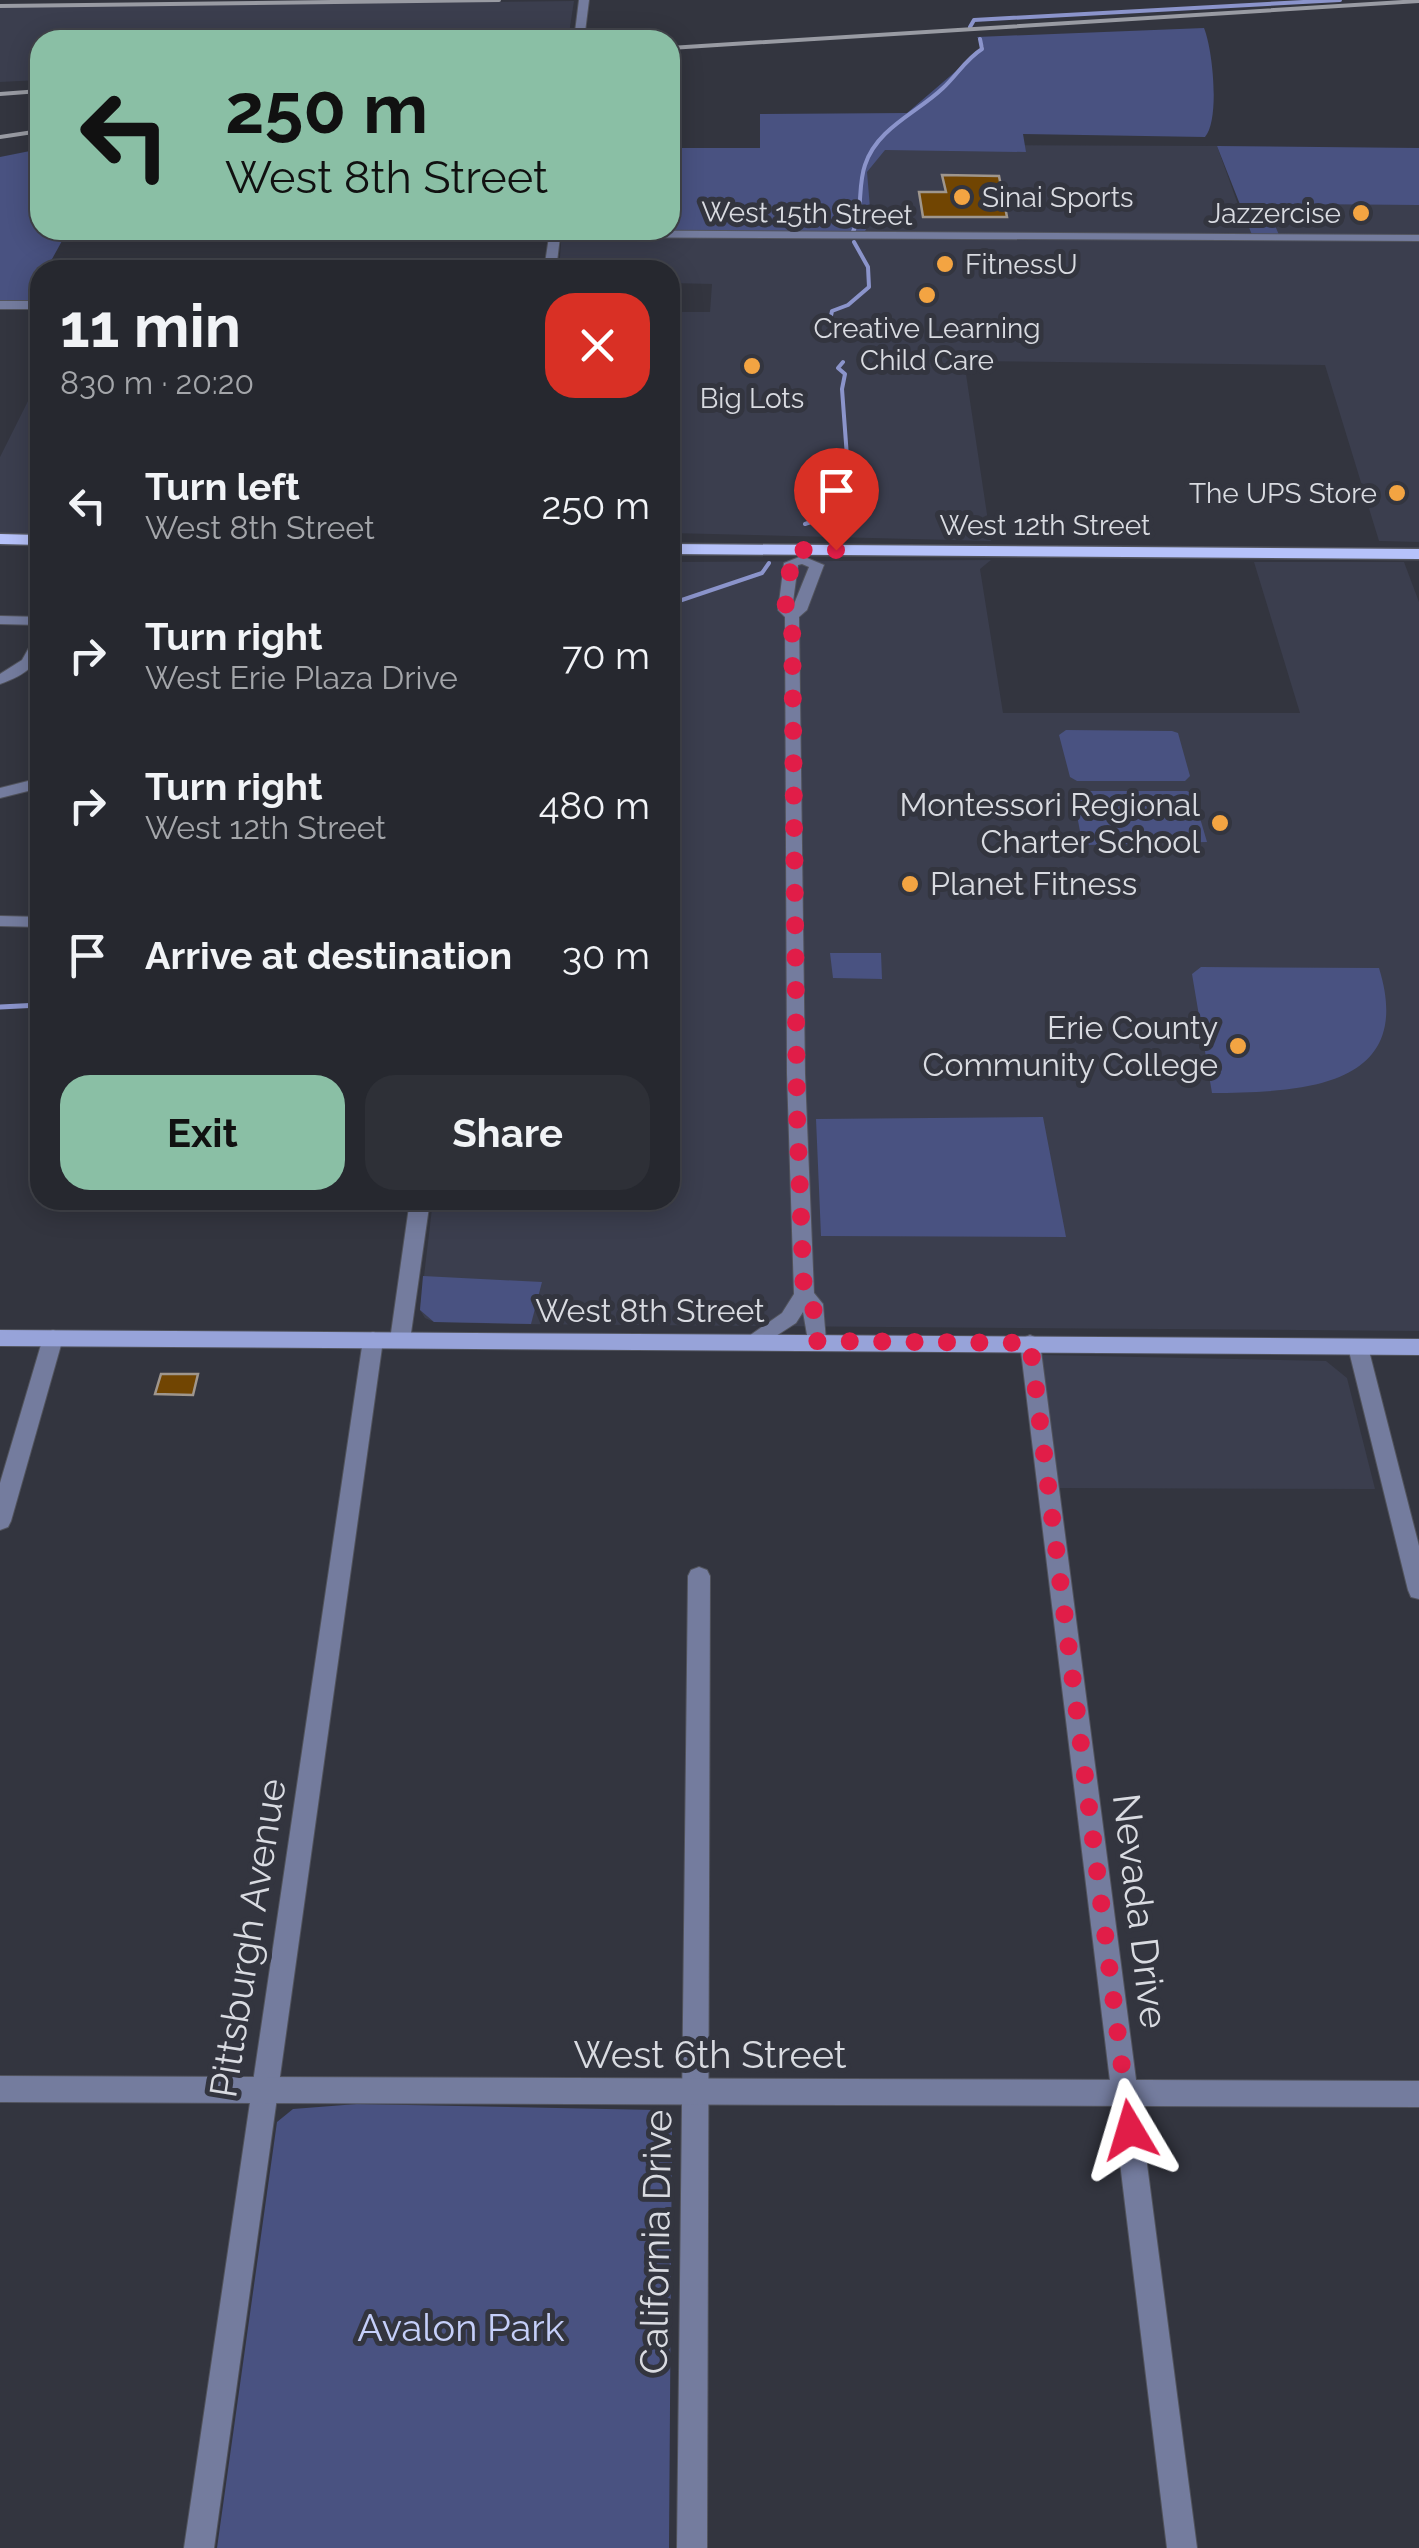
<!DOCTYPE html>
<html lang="en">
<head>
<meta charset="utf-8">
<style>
	:root { --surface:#26282f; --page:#2e3037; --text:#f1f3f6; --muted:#a4a6aa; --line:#42444b; --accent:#8abfa5 }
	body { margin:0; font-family:Raleway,sans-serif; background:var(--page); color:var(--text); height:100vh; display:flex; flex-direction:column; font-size:38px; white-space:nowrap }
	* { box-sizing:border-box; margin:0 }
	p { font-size:32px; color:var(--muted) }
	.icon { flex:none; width:55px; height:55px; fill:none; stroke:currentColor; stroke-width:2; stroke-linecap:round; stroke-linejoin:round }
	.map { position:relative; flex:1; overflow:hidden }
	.panel { position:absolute; left:30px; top:260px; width:650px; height:950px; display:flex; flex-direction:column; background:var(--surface); border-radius:30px; box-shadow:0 5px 25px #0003,0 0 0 2px var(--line) }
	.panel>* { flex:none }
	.banner { position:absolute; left:30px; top:30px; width:650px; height:210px; border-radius:30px; box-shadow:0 5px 25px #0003,0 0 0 2px var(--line); background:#8abfa5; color:#111; overflow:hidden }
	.pin { position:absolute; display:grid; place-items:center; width:85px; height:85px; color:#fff; margin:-102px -42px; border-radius:50% 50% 50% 0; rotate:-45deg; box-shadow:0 0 10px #0007 }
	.pin .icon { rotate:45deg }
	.me { position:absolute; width:110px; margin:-55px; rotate:353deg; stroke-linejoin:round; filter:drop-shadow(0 0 8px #0008) }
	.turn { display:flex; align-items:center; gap:35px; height:210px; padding:0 30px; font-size:45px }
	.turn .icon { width:130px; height:130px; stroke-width:2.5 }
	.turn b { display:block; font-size:70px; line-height:85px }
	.round { display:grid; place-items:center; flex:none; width:105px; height:105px; border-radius:30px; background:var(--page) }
	.headline { display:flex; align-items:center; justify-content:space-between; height:170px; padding:0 30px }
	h1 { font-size:60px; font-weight:700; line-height:75px }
	.primary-button { display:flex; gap:20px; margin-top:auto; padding:20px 30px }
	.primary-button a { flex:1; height:115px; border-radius:30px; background:var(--accent); color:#111; font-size:40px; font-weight:700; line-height:115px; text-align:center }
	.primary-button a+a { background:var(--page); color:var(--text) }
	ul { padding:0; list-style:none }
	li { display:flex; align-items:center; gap:30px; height:150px; padding:0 30px }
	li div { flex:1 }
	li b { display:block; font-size:38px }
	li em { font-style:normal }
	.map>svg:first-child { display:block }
	.built { fill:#3b3e4e }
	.green { fill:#495281 }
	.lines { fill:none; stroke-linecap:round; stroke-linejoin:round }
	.stream-far1 { stroke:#8b94cb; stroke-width:4 }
	.stream { stroke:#8b94cb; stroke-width:5 }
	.building { fill:#714502; stroke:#9f968d; stroke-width:2.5 }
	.minor-casing { stroke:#51535c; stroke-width:2 }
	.tertiary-casing { stroke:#51535c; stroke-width:2 }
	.secondary-casing { stroke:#51535c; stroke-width:2 }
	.primary-casing { stroke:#51535c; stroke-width:3 }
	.minor { fill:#747c9e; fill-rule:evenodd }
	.tertiary { fill:#747c9e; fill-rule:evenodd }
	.secondary { fill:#97a3d9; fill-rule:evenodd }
	.primary { fill:#b6c2fa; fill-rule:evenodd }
	.rail { stroke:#999ba3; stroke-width:4 }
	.route { stroke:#e11d48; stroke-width:18; stroke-dasharray:0 32.4 }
	.poi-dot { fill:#f3a442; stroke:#33353f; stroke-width:4 }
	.labels { text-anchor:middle; stroke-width:10; stroke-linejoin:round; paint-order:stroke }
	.far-poi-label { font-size:28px; fill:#d9dbe1; stroke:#33353f; text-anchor:start }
	.far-street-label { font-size:28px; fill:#d9dbe1; stroke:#33353f }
	.poi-label { font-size:32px; fill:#d9dbe1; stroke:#33353f; text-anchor:end }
	.street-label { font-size:32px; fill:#d9dbe1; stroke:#33353f }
	.near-street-label { font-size:38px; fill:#d9dbe1; stroke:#33353f }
	.near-park-label { font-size:38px; fill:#c5cff9; stroke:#33353f }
</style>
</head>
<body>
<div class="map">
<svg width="1419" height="2548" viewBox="0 0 1419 2548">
	<rect width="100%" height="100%" fill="#33353f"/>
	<path class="built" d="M574 1 568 40H40V80L0 82V7Z
		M933 145 1217 146 1241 213 1265 204 1419 205V542L1379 541 1325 365 964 361 991 541 670 533V312H710L712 284 670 283V270H559L562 230H670L760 148Z
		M40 392V534H0V457L31 395Z
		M991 560 980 569 1003 713H1300L1254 562H1404L1419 602V1331L509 1324 434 1322 425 1318 420 1310 433 1200H670V562Z
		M1043 1355 1326 1361 1347 1378 1375 1489 1059 1488 1042 1386Z"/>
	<path class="green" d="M1204 28C1213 50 1220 120 1205 137L1023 134 1026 152 885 150 867 172 871 220 864 233 560 230H670V148H760V114L907 113 984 47 977 37Z
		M1217 146 1419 148V205L1266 204 1279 235H1252Z
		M40 149V230H68L46 270H40V280L28 302H0V157Z
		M1066 730 1172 731 1178 733 1190 776 1185 781H1077L1070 777 1059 735Z
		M1077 791H1187L1193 794 1207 842 1088 845 1082 842 1073 794Z
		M830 953H881L882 979 833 978Z
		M1201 967 1379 968C1417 1090 1298 1092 1212 1093L1192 974Z
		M1043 1117 1066 1237 821 1236 816 1119Z
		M423 1276 542 1282 531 1324 434 1322 420 1310Z
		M357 2104 656 2110 672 2128 669 2548H217L277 2122 293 2109Z"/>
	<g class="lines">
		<path class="stream-far1" d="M970 27 974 20 1340 0
			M852 234C864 211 857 188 865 165 877 128 917 113 943 88 957 75 966 59 982 49L980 39
			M829 325 832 311 848 305 869 287 868 267 854 242
			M805 524 834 514 847 517 851 511 842 389 845 374 838 368 843 362
			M670 604 762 573 769 563"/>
		<path class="stream" d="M0 1007 40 1005"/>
	</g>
	<path class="building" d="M942 175 999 176 1007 217H923L919 192H946Z
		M161 1374H198L193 1395 155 1394Z"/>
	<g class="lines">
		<g class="minor-casing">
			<path id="minor" d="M802 556 824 565 807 610 799 617 805 1074 814 1293 823 1304 826 1341 823 1346H809L803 1312 796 1323 756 1349 749 1346 746 1341 749 1336 782 1313 794 1294 787 1074 785 617 778 610 784 563ZM802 564 809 567 792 609 798 565Z
				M0 616 40 617V625L0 624Z
				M40 636C40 666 27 674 0 684V674L22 660 35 637Z
				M40 778V788L0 798V788Z
				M0 916 40 917V927L0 926Z
				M53 1330 60 1333 63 1338 11 1521 8 1527 0 1530V1483L43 1338 46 1333Z
				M373 1332 380 1335 383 1340 214 2548H184L363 1340 366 1335Z
				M1030 1335 1037 1338 1040 1343 1197 2548H1167L1020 1343 1023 1338Z
				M1358 1339 1365 1342 1368 1347 1419 1546V1599L1411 1597 1408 1590 1348 1347 1351 1342Z
				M699 1567 707 1570 710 1576 707 2548H677L688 1576 691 1570Z"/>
		</g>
		<g class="tertiary-casing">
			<path id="tertiary" d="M579 0H589L584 40H574Z
				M550 230 1419 235V241L560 237 556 270H544Z
				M0 301H40V309H0Z
				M410 1200H430L410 1340 407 1345H393L390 1340Z
				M0 2076 1419 2081V2107L0 2102Z"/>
		</g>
		<g class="secondary-casing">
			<path id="secondary" d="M0 1330 1419 1339V1355L0 1346Z"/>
		</g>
		<g class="primary-casing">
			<path id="primary" d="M0 534 40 535V545L0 544Z
				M670 544 1419 549V559L670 554Z"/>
		</g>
		<use href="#minor" class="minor"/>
		<use href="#tertiary" class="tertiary"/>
		<use href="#secondary" class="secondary"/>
		<use href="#primary" class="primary"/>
		<path class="rail" d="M0 6 499 0
			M670 48 1419 1
			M0 94 40 91
			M0 137 40 131"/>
	</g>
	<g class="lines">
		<path class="route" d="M836 550H802V560L791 563 785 610 792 616 797 1115 804 1295 813 1304 816 1341 1030 1343 1130 2130"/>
	</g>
	<g class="poi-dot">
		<circle cx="962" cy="197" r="10"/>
		<circle cx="1361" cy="213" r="10"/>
		<circle cx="945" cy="264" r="10"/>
		<circle cx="927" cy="295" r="10"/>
		<circle cx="752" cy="366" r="10"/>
		<circle cx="1397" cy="493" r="10"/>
		<circle cx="1220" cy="823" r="10"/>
		<circle cx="910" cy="884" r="10"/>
		<circle cx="1238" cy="1046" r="10"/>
	</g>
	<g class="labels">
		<g class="far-poi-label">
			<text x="982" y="207">Sinai Sports</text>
			<text x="1341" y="223" text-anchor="end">Jazzercise</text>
			<text x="965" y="274">FitnessU</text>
			<text x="927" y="338" text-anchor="middle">Creative Learning<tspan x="927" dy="32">Child Care</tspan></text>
			<text x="752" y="408" text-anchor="middle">Big Lots</text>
			<text x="1377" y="503" text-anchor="end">The UPS Store</text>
		</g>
		<g class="far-street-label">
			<text transform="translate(807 213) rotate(1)" y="10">West 15th Street</text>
			<text x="1045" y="535">West 12th Street</text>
		</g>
		<g class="poi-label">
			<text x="1200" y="816">Montessori Regional<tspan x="1200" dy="37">Charter School</tspan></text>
			<text x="930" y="895" text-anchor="start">Planet Fitness</text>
			<text x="1218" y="1039">Erie County<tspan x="1218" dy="37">Community College</tspan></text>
		</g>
		<g class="street-label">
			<text x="650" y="1322">West 8th Street</text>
		</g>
		<g class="near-street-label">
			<text transform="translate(1140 1911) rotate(83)" y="13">Nevada Drive</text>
			<text transform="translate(248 1938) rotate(-81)" y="13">Pittsburgh Avenue</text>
			<text x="710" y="2068">West 6th Street</text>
			<text transform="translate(656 2242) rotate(-89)" y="13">California Drive</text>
		</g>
		<g class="near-park-label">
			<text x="461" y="2341">Avalon Park</text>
		</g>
	</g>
</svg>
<div class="pin" style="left:836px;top:550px;background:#d93025"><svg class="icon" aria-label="arrive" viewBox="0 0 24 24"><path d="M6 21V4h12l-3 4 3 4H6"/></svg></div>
<svg class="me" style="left:1130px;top:2130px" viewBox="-20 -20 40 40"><path d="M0-17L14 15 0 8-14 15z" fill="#e11d48" stroke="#fff" stroke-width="4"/></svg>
<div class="banner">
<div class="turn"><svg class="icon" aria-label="left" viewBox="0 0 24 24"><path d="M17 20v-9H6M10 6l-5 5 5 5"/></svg><div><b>250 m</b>West 8th Street</div></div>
</div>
<section class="panel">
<div class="headline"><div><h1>11 min</h1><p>830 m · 20:20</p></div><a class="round" style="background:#d93025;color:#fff"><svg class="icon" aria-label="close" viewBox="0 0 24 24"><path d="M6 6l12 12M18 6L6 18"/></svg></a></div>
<ul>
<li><svg class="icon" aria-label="left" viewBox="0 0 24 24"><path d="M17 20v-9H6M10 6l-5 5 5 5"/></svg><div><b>Turn left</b><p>West 8th Street</p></div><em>250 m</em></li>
<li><svg class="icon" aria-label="right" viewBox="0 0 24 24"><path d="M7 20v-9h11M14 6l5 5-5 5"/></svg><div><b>Turn right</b><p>West Erie Plaza Drive</p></div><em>70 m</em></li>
<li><svg class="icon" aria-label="right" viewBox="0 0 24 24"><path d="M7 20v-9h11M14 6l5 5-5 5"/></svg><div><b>Turn right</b><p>West 12th Street</p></div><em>480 m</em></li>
<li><svg class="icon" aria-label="arrive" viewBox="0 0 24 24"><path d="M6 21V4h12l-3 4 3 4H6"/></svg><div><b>Arrive at destination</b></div><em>30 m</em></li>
</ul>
<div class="primary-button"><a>Exit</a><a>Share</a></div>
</section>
</div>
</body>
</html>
